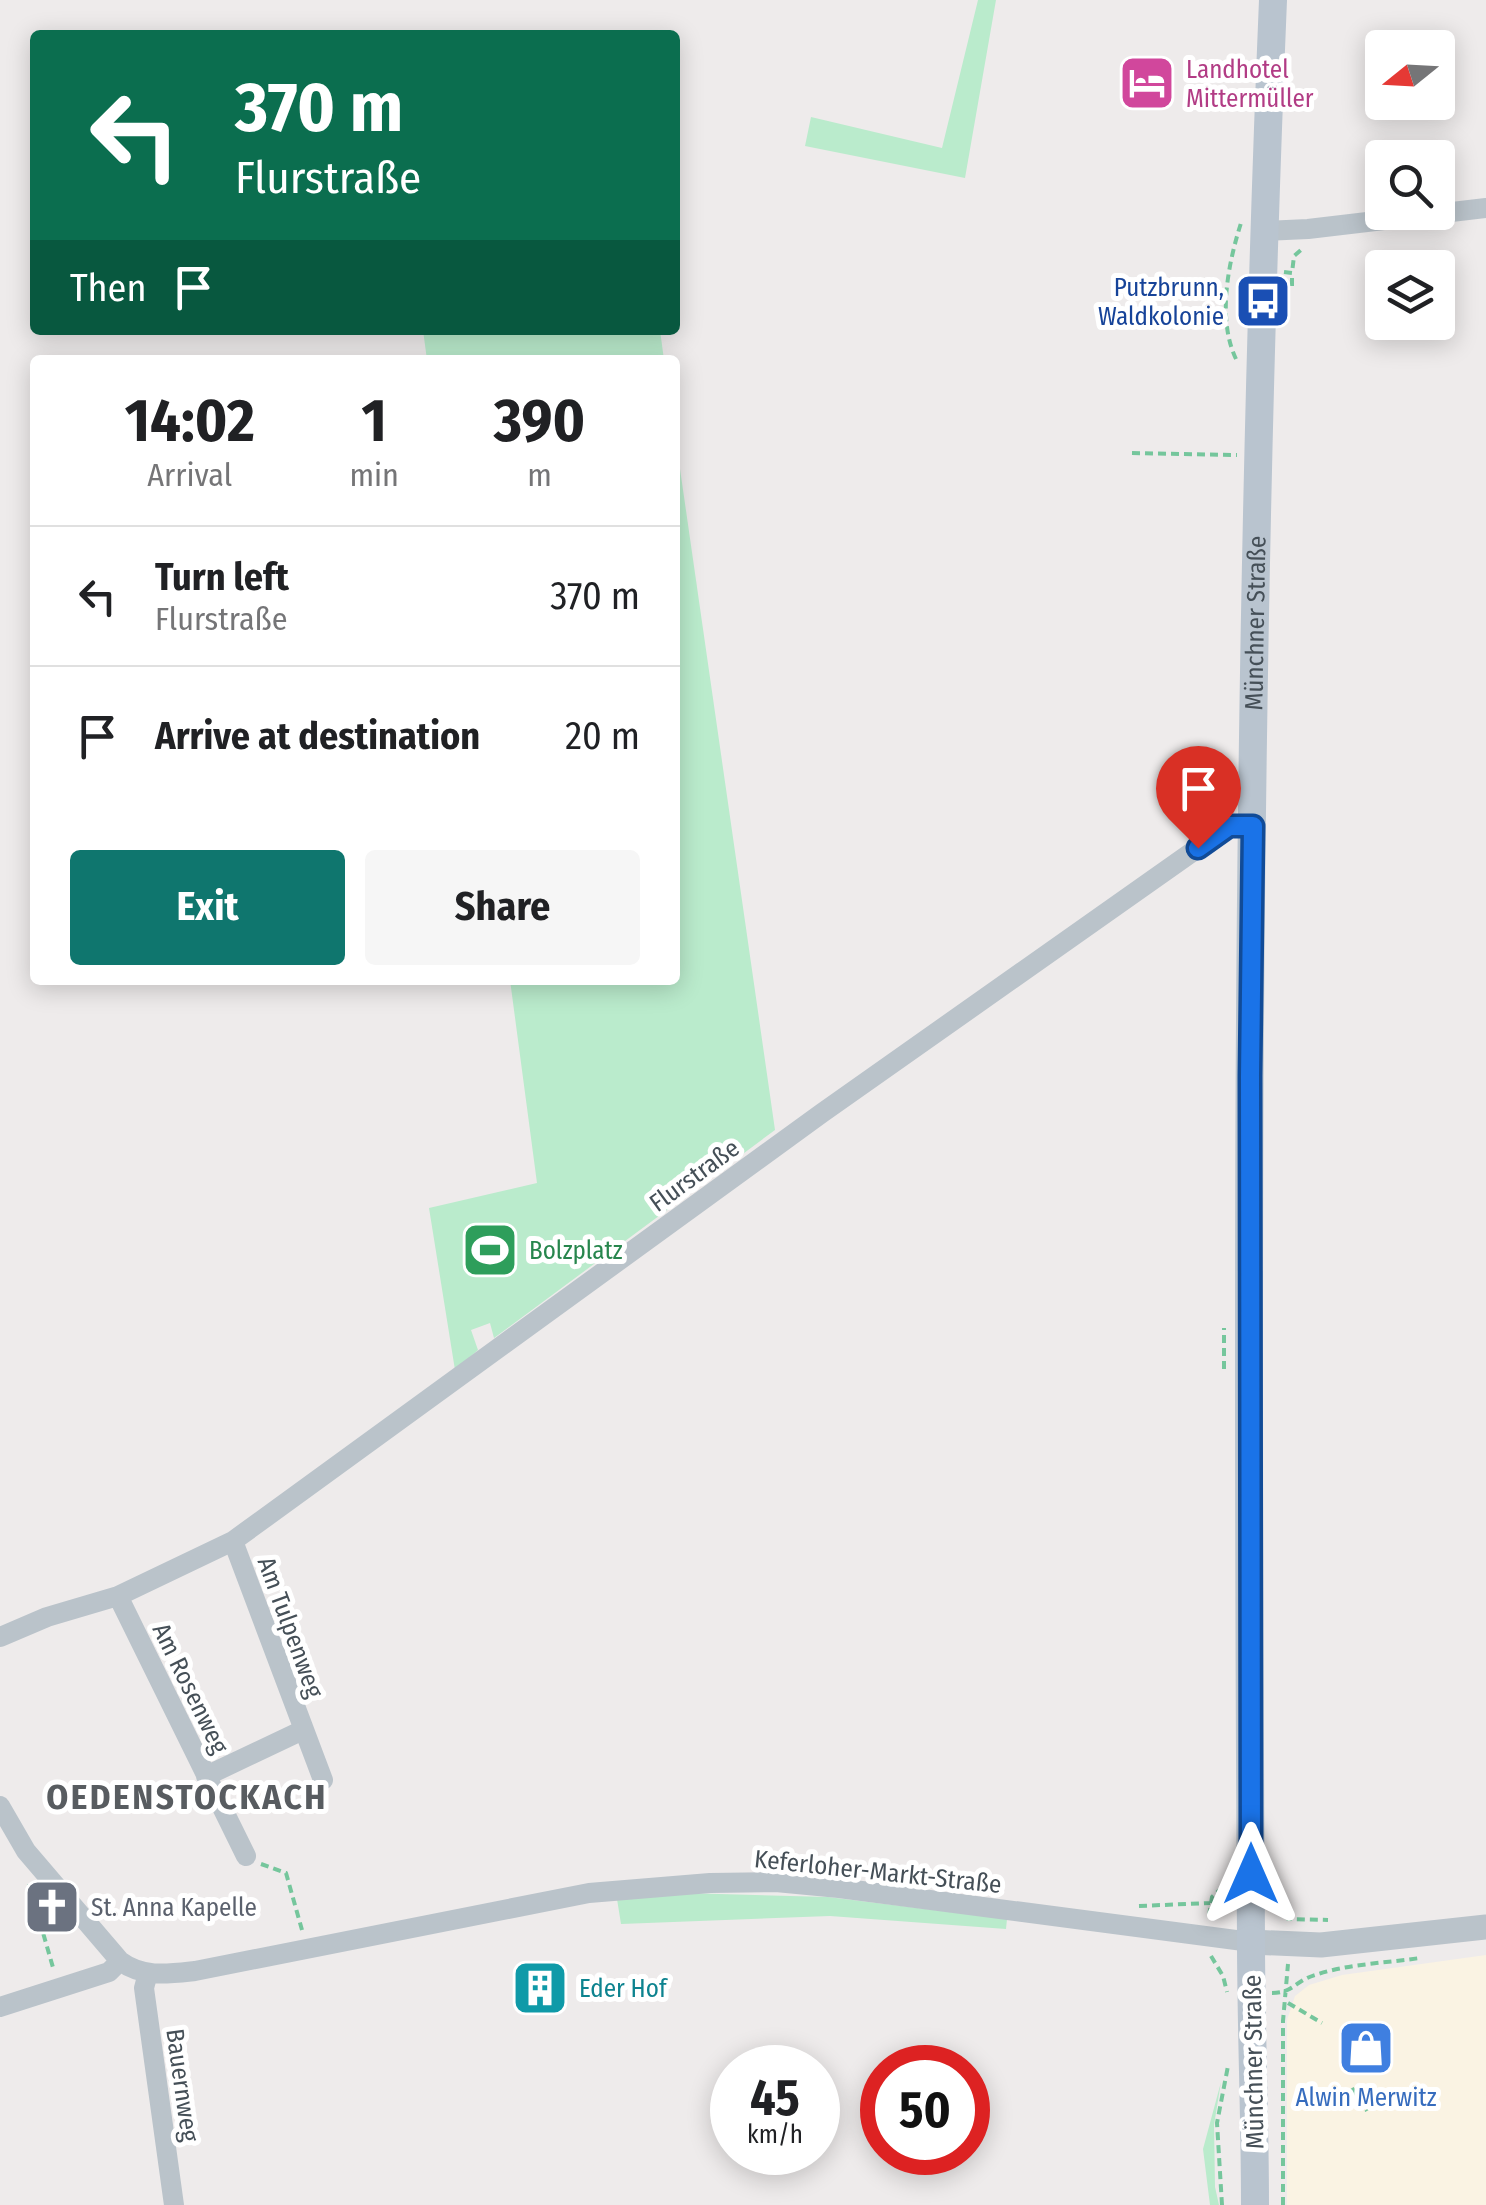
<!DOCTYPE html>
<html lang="en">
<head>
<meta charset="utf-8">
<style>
	:root { --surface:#fff; --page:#f6f6f6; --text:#202124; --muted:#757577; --line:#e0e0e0; --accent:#0f766e }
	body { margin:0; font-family:"Fira Sans Condensed",sans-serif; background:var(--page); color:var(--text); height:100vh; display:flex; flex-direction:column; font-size:38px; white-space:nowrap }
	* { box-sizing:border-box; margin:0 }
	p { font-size:32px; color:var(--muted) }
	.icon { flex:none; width:55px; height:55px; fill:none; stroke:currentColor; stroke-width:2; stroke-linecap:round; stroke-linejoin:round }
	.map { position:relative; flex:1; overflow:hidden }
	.details { position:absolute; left:30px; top:355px; width:650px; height:630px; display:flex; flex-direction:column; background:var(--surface); border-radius:10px; box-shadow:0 5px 25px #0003 }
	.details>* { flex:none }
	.banner { position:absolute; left:30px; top:30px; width:650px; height:305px; border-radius:10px; box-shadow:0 5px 25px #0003; background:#0b6e4f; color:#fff; overflow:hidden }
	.needle { width:65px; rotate:252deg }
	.fabs { position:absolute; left:1365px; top:30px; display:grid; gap:20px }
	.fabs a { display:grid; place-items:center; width:90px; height:90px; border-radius:10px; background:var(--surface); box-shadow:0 5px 25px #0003; font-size:50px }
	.speed { position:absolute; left:710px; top:2045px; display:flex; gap:20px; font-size:50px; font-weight:700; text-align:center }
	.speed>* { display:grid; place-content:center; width:130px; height:130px; border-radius:50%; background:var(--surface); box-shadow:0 5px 25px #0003; line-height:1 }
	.speed small { font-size:25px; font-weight:400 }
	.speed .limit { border:15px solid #d22; background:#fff; color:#111 }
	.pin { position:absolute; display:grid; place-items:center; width:85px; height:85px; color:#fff; margin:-102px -42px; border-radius:50% 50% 50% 0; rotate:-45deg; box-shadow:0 0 10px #0007 }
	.pin .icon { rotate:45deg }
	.me { position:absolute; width:110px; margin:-55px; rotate:0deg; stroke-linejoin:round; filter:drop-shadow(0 0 8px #0008) }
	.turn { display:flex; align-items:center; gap:35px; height:210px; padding:0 40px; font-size:45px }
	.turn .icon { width:130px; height:130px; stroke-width:2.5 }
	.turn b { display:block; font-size:70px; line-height:85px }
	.then { display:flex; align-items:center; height:95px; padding:0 40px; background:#0003; gap:20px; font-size:38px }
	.eta { display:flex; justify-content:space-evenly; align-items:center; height:170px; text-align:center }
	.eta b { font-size:60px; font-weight:700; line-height:70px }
	.button { display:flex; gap:20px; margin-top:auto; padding:20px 40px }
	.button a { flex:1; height:115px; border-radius:10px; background:var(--accent); color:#fff; font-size:40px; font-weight:700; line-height:115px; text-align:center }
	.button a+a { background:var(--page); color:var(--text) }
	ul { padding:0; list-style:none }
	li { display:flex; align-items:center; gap:30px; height:140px; padding:0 40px; border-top:2px solid var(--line) }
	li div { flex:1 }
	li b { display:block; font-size:38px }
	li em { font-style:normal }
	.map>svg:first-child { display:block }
	.commercial { fill:#faf3e3 }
	.green { fill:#baebcc }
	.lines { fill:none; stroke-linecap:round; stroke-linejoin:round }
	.path { stroke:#75c69c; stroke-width:4; stroke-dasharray:8 5; stroke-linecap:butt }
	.minor { stroke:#bac3ca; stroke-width:20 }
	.tertiary { stroke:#bac3ca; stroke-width:25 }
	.secondary { stroke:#b9c4cf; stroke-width:28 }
	.route-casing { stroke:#114b97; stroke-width:25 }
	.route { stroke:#1a73e8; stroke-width:18 }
	.labels { text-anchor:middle; stroke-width:10; stroke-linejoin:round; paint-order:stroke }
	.hotel-label { font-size:25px; fill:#b23c85; stroke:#fff; text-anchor:start }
	.transit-label { font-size:25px; fill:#164399; stroke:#fff; text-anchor:end }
	.street-label { font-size:25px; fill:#454f57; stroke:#fff }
	.leisure-label { font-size:25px; fill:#27864d; stroke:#fff; text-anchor:start }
	.worship-label { font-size:25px; fill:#5b616d; stroke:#fff; text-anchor:start }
	.culture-label { font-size:25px; fill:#0d838f; stroke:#fff; text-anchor:start }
	.shop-label { font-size:25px; fill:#366cbe; stroke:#fff }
	.district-label { font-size:35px; font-weight:bold; letter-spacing:2.5px; fill:#585c60; stroke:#fff }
</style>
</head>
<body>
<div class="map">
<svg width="1486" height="2205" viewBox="0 0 1486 2205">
	<rect width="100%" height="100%" fill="#eeebeb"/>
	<path class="commercial" d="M1486 1955V2205H1287V2020L1295 1996 1309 1985 1342 1975Z"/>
	<path class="green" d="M978 0H996L965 178 805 146 811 117 942 148Z
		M423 330H660L664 360H427Z
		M675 434 775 1130 494 1338 490 1323 471 1330 478 1350 455 1370 429 1208 537 1183 510 980H675Z
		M683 1893 828 1897 1007 1919 1006 1929 830 1916 621 1924 617 1899Z
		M1221 2082 1214 2125 1215 2187 1219 2205H1210L1203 2149Z"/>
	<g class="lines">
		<path class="path" d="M1284 272 1292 273 1294 256 1302 249
			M1292 286V273
			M1236 359C1217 319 1228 264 1241 223
			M1132 453 1237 455
			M1224 1369V1328
			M261 1864 286 1873 302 1930
			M29 1884 54 1971
			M1275 1893 1278 1908 1288 1919 1328 1920
			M1139 1906 1210 1903
			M1209 1916 1212 1897 1227 1883
			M1211 1956 1223 1976 1227 1992
			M1272 1993C1293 1993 1295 1981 1315 1975 1348 1964 1385 1963 1420 1958
			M1288 2003 1322 2023
			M1352 2088 1367 2111
			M1222 2205 1217 2123 1228 2066
			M1283 2205V2021L1288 1964"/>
		<path class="minor" d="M1264 231 1308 229 1486 208
			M233 1541 323 1780
			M118 1596 246 1856
			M0 1637 47 1617 118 1596 233 1541 822 1113 1229 826 1253 827
			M206 1776 303 1730
			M0 1806 26 1851 120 1961C143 1978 168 1974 195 1971L589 1893 710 1883 776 1882 839 1888 1251 1942
			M148 1973 144 1988 174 2205
			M0 2007 109 1972 120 1961"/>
		<path class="tertiary" d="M1251 1942 1321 1945 1486 1927"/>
		<path class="secondary" id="s1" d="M1255 2205C1255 2116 1251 2028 1251 1939 1247 1293 1246 646 1273 0"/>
	</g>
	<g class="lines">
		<g class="route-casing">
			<path id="route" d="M1198 848 1229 826H1253L1250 1076 1251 1874"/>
		</g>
		<use href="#route" class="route"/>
	</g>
	<defs>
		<g id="hotel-square" transform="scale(2.875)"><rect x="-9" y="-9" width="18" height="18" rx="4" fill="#d1479c" stroke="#fff"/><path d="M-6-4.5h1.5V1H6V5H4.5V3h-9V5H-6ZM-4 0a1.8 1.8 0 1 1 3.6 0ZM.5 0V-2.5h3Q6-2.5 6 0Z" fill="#fff"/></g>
		<g id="bus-square" transform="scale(2.875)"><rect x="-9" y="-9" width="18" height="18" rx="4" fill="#1a4fb4" stroke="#fff"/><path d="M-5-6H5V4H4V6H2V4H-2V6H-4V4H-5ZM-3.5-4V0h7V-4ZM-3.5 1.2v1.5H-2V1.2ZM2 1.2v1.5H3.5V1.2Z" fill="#fff"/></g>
		<g id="stadium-square" transform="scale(2.875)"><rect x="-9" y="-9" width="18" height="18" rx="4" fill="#2e9e5b" stroke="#fff"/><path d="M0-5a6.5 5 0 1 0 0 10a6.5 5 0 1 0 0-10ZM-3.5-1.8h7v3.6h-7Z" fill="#fff"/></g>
		<g id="church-square" transform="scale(2.875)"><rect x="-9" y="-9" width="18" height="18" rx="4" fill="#6b7280" stroke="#fff"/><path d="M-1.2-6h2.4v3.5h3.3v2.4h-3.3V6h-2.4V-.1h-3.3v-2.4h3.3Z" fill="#fff"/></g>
		<g id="building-square" transform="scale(2.875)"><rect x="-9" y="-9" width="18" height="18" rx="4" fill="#0f9aa8" stroke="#fff"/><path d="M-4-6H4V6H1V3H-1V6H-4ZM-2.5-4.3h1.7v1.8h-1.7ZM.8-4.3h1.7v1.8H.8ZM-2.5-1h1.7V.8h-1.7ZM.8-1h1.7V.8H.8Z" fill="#fff"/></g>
		<g id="shop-square" transform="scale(2.875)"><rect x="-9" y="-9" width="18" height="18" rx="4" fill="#3f7fe0" stroke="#fff"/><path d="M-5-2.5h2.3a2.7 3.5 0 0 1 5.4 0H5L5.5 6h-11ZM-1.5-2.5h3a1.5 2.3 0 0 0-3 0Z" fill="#fff"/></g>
	</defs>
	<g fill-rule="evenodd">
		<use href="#hotel-square" x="1147" y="83"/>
		<use href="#bus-square" x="1263" y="301"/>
		<use href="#stadium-square" x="490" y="1250"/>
		<use href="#church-square" x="52" y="1907"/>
		<use href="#building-square" x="540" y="1988"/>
		<use href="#shop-square" x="1366" y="2048"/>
	</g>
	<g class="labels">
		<g class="hotel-label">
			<text x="1186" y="78">Landhotel<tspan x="1186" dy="29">Mittermüller</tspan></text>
		</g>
		<g class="transit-label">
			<text x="1224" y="296">Putzbrunn,<tspan x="1224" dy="29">Waldkolonie</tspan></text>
		</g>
		<g class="street-label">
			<text dy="9" stroke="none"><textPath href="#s1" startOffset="1582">Münchner Straße</textPath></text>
			<text transform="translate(694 1175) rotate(-36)" y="9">Flurstraße</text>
			<text transform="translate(291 1627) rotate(70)" y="9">Am Tulpenweg</text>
			<text transform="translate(191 1688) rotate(64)" y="9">Am Rosenweg</text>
			<text transform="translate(878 1871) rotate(6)" y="9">Keferloher-Markt-Straße</text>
			<text transform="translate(1253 2062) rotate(-91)" y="9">Münchner Straße</text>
			<text transform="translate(183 2085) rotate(82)" y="9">Bauernweg</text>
		</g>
		<g class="leisure-label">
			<text x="529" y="1259">Bolzplatz</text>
		</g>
		<g class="worship-label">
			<text x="91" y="1916">St. Anna Kapelle</text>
		</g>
		<g class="culture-label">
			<text x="579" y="1997">Eder Hof</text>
		</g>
		<g class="shop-label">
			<text x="1366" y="2106">Alwin Merwitz</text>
		</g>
		<g class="district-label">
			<text x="187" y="1809">OEDENSTOCKACH</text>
		</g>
	</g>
</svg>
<div class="fabs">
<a><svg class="needle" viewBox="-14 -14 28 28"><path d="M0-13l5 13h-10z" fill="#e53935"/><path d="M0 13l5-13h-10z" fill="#757577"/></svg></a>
<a><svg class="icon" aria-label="search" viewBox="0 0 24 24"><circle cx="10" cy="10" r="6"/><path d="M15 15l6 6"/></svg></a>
<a><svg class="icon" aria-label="layers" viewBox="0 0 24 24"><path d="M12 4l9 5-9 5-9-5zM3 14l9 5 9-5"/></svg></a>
</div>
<div class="speed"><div>45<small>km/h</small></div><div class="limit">50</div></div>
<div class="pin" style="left:1198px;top:848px;background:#d93025"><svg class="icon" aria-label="arrive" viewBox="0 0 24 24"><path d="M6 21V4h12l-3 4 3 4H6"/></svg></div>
<svg class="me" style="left:1251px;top:1874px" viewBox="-20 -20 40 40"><path d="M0-17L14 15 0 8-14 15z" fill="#1a73e8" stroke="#fff" stroke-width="4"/></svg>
<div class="banner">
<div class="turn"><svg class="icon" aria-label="left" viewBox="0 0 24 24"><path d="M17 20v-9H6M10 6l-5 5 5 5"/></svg><div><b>370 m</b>Flurstraße</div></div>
<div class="then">Then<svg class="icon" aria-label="arrive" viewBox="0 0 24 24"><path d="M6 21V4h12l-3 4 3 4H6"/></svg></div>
</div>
<section class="details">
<div class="eta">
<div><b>14:02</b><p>Arrival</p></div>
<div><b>1</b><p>min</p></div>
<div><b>390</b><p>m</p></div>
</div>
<ul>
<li><svg class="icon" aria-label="left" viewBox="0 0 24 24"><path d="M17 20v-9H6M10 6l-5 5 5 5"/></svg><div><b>Turn left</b><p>Flurstraße</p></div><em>370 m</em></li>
<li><svg class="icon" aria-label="arrive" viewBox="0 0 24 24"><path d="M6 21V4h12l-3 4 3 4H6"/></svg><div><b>Arrive at destination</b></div><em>20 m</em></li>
</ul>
<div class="button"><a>Exit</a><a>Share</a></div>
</section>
</div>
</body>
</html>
